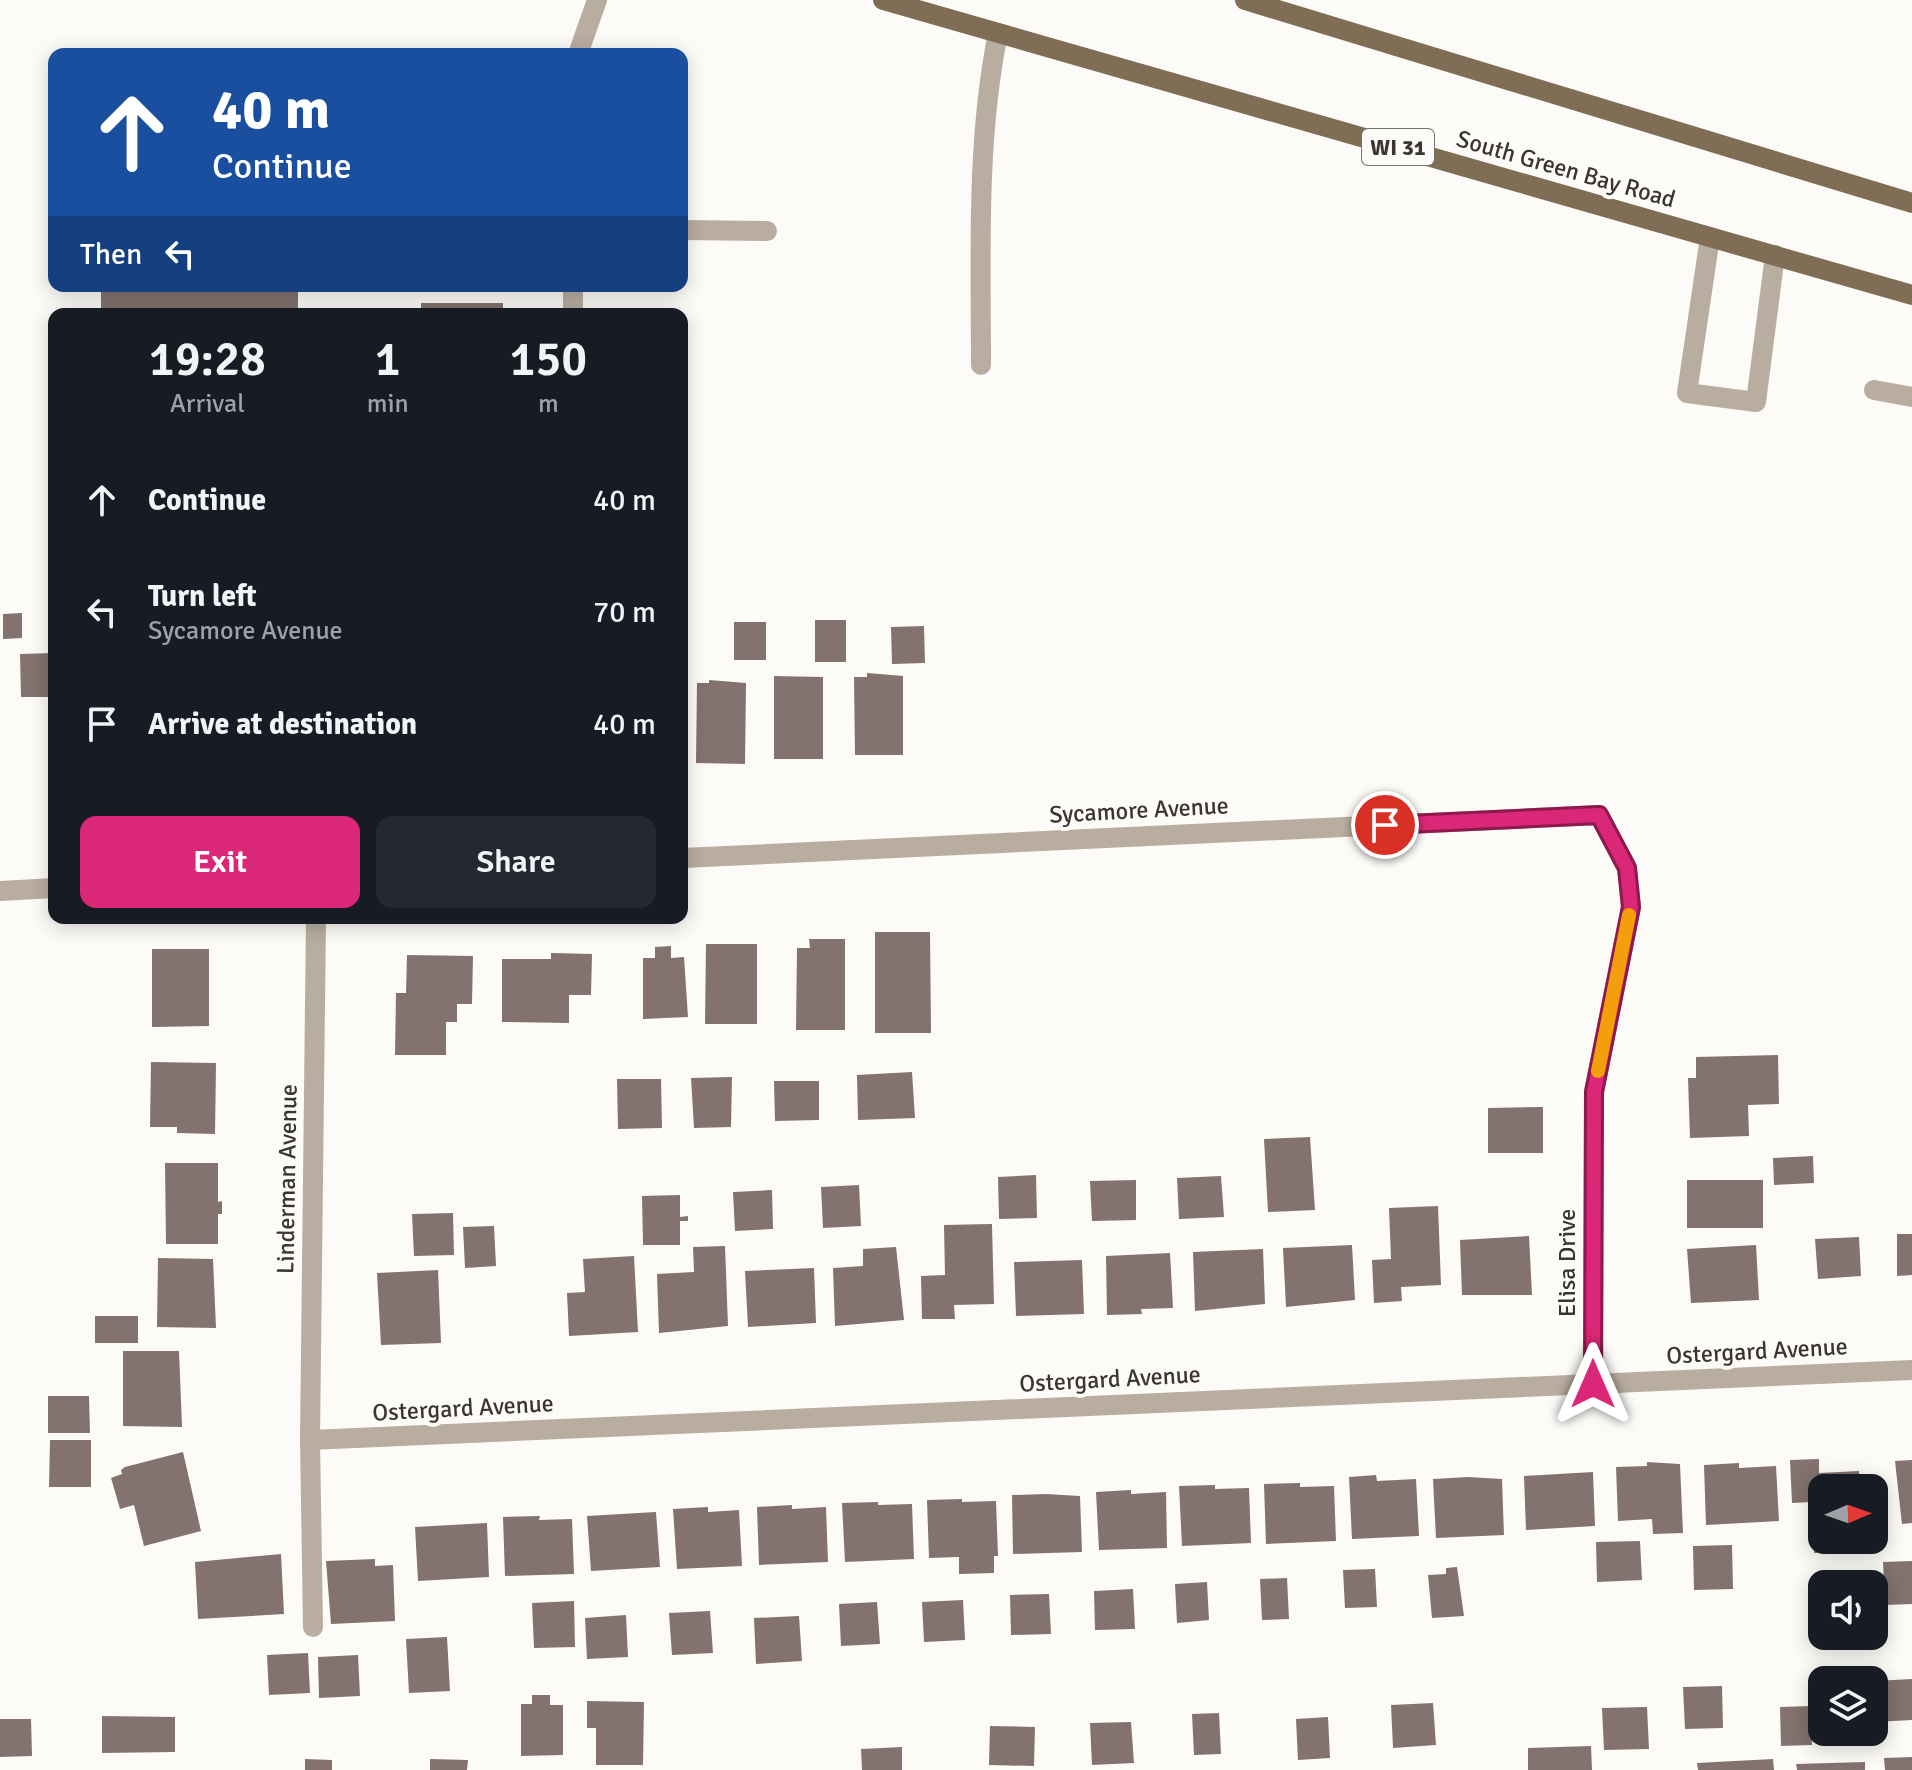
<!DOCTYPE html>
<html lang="en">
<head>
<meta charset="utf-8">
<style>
	:root { --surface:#171b24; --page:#242831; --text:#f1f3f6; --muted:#9ea1a6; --accent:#db2777 }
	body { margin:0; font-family:Signika,sans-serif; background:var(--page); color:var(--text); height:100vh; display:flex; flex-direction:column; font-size:30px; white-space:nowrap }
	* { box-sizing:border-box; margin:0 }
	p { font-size:26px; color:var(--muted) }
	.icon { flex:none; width:44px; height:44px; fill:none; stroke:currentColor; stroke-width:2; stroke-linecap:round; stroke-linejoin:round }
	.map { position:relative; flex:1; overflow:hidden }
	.sheet { position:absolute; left:48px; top:308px; width:640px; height:616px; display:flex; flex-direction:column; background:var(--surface); border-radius:16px; box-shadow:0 4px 20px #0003 }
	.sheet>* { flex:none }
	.guide { position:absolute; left:48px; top:48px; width:640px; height:244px; border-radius:16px; box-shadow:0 4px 20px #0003; background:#1a4fa0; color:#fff; overflow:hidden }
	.needle { width:52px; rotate:88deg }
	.controls { position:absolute; left:1808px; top:1474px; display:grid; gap:16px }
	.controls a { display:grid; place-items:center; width:80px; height:80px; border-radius:16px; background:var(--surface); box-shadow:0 4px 20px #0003; font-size:40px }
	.pin { position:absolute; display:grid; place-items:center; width:68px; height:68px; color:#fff; margin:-34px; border:4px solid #fff; border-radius:50%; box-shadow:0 2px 8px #0007 }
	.me { position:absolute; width:88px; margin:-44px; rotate:0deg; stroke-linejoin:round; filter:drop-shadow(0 0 6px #0008) }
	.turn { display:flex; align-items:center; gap:28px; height:168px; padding:0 32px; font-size:36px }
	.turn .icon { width:104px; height:104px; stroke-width:2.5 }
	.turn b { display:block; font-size:56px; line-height:68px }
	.then { display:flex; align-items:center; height:76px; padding:0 32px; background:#0003; gap:16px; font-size:30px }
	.eta { display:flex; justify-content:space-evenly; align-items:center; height:136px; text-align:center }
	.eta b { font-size:48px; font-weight:600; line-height:56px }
	.action { display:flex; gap:16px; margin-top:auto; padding:16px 32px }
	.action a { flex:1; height:92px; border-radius:16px; background:var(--accent); color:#fff; font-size:32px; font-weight:600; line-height:92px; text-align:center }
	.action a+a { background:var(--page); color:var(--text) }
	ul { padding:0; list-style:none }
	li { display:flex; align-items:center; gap:24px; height:112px; padding:0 32px }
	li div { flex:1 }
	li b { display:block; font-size:30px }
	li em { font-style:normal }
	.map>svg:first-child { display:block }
	.building { fill:#83726e }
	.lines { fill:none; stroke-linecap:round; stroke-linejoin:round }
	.minor { stroke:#b9ada0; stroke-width:20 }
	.major { stroke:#806d55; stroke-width:20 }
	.route-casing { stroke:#8e194d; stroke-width:20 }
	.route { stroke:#db2777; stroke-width:14 }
	.slow { stroke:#f59e0b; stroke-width:14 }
	.labels { text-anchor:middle; stroke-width:8; stroke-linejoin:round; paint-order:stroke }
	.shield { fill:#fdfbf8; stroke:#74706c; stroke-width:2 }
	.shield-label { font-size:22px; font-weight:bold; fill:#393530 }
	.street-label { font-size:24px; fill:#393530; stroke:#fdfbf8 }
</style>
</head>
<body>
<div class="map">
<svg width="1912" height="1770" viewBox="0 0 1912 1770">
	<rect width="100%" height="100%" fill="#fdfbf8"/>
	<path class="building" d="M101 286H298V313L101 314Z
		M421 303H503V314H421Z
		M22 613V638L3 639V614Z
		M815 620H846V662H815Z
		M734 622H766V660H734Z
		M924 626 925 663 892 664 891 627Z
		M682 641H687L688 687H682Z
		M54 653V697H21L20 654Z
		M867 673 903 676V755H855L854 677H867Z
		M774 676 823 677V759H774Z
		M709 680 746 683 745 764 696 763 697 683H709Z
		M875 932H930L931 1033H875Z
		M809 939H845V1030H796L797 948H810Z
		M706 944H757V1024H705Z
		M671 946V958L684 957 688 1017 643 1019V958H655V947Z
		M152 949H209V1026L152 1027Z
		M551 953 592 954 591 995H569V1023L502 1022V959H551Z
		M407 955 473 956 472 1004H457V1022H446V1055H395L396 993H406Z
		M1778 1055 1779 1104 1748 1105 1749 1136 1690 1138 1688 1078H1696V1057Z
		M151 1062 216 1063 215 1134 177 1133V1127H150Z
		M912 1072 915 1118 858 1120 857 1075Z
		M732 1077 731 1127 694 1128 691 1078Z
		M617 1079H661L662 1128 618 1129Z
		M774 1081H819V1120L775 1121Z
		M1543 1107V1153H1488V1108Z
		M1310 1137 1315 1210 1268 1212 1264 1139Z
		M1813 1156 1814 1183 1774 1185 1773 1158Z
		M165 1163H218V1202L222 1201V1214H218V1244H166Z
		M1036 1175 1037 1218 999 1219 998 1177Z
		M1221 1176 1224 1217 1179 1219 1177 1178Z
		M1136 1180V1220L1092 1221 1090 1181Z
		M1687 1180H1763V1228H1687Z
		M859 1185 861 1226 823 1228 821 1187Z
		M772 1190 773 1229 735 1231 733 1192Z
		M680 1195V1217L688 1216V1221H680V1245H643L642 1196Z
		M1438 1206 1441 1285 1401 1287 1402 1301 1374 1303 1372 1260 1391 1259 1389 1208Z
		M453 1213 454 1255 414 1256 412 1214Z
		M992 1224 994 1304 954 1305 955 1319H922L921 1276 945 1275 944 1225Z
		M494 1226 496 1266 465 1268 463 1227Z
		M1897 1234H1912V1275L1897 1276Z
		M1529 1236 1532 1295H1462L1460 1240Z
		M1859 1237 1861 1276 1818 1279 1815 1239Z
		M1352 1245 1355 1300 1286 1307 1283 1248Z
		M1756 1245 1759 1300 1691 1303 1687 1249Z
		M725 1246 728 1326 659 1333 657 1274 694 1272 693 1247Z
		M896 1247 904 1320 835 1326 833 1268 863 1266V1249Z
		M1263 1249 1265 1304 1195 1311 1193 1252Z
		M1170 1253 1173 1308 1141 1309 1142 1314 1107 1315 1106 1256Z
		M634 1256 638 1332 569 1336 567 1293 585 1292 583 1259Z
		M158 1258 213 1259 216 1328 157 1327Z
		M1082 1260 1084 1314 1016 1316 1014 1262Z
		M814 1268 816 1323 748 1327 745 1271Z
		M438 1270 441 1343 381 1345 377 1273Z
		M95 1316H138V1343H95Z
		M123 1351H179L182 1427 123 1426Z
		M48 1396H89L90 1433H48Z
		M50 1440H91V1487H49Z
		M183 1452 201 1531 144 1546 134 1505 120 1509 111 1478 122 1474 121 1470 125 1467Z
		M1819 1459V1473L1859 1471 1860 1488H1822V1540H1862L1863 1551 1814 1553 1812 1502 1792 1503 1790 1460Z
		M1912 1460V1523L1902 1524 1895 1461Z
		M1647 1462 1680 1464 1683 1533 1653 1534 1652 1519 1618 1521 1616 1467 1647 1466Z
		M1739 1463V1468L1776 1466 1779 1521 1706 1525 1704 1465Z
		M1593 1472 1595 1526 1526 1530 1524 1476Z
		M1376 1475 1377 1481 1416 1479 1419 1536 1352 1539 1349 1477Z
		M1468 1477 1502 1479 1504 1535 1436 1538 1433 1479Z
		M1300 1483V1487L1334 1486 1336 1541 1266 1544 1264 1484Z
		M1215 1485V1489L1249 1488 1251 1543 1182 1546 1179 1486Z
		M1131 1490V1494L1166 1492 1167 1548 1099 1550 1096 1492Z
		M1046 1494 1080 1496 1082 1552 1013 1554 1012 1495Z
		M962 1499V1502L996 1501 998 1556H994V1573L959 1574V1557L929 1558 927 1500Z
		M878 1502V1505L912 1504 914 1559 845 1562 842 1503Z
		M792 1505V1509L826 1507 828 1562 759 1565 757 1507Z
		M708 1507V1512L739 1510 742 1566 677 1569 673 1509Z
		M656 1512 660 1567 591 1571 587 1516Z
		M540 1516 539 1520 572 1519 574 1574 505 1576 503 1517Z
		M487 1523 489 1577 418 1581 415 1527Z
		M1640 1541 1642 1580 1597 1582 1596 1542Z
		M1732 1545 1733 1589 1694 1590 1693 1546Z
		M281 1554 284 1614 198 1619 195 1562Z
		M375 1559V1566L393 1565 395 1621 331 1624 326 1561Z
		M1912 1561V1604L1885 1605 1883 1562Z
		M1457 1567 1464 1616 1432 1618 1428 1575 1446 1574V1568Z
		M1375 1569 1377 1607 1345 1608 1343 1570Z
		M1287 1578 1289 1619 1262 1620 1260 1579Z
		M1207 1582 1209 1620 1177 1623 1175 1584Z
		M1133 1589 1135 1629 1095 1630 1094 1591Z
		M1049 1594 1051 1634 1011 1635 1010 1595Z
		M963 1600 965 1640 924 1642 922 1602Z
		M574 1601 575 1647 534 1648 532 1603Z
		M877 1602 880 1644 841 1646 839 1604Z
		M710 1611 713 1653 672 1655 669 1613Z
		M626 1615 628 1657 587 1659 585 1618Z
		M799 1616 802 1661 756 1664 754 1618Z
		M447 1637 450 1691 409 1693 406 1639Z
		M308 1653 310 1693 269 1695 267 1655Z
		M358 1655 360 1696 319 1698 318 1657Z
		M1912 1679V1720L1874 1722V1681Z
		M1722 1686 1723 1728 1685 1729 1683 1687Z
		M532 1695H550V1705H563V1755L521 1756V1704H532Z
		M587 1701 644 1702 643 1765H596V1728H587Z
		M1433 1703 1436 1745 1393 1748 1391 1705Z
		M1811 1706 1812 1745 1781 1746 1780 1707Z
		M1647 1707 1649 1749 1604 1750 1602 1708Z
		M1219 1713 1221 1754 1194 1755 1192 1714Z
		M102 1716 175 1717V1752L102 1753Z
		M1328 1717 1330 1758 1298 1760 1296 1719Z
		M0 1719H31L32 1756 0 1757Z
		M1131 1722 1134 1763 1092 1765 1090 1723Z
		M990 1726 1035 1727 1034 1766 989 1765Z
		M1591 1746 1592 1770H1528V1748Z
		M902 1747V1770H862L861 1749Z
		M1912 1757V1770H1885L1884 1758Z
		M305 1759 332 1760V1770H305Z
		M430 1759 468 1760 467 1770H430Z
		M1773 1759 1774 1770H1698L1697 1763Z
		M1865 1762V1770H1797L1796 1764Z"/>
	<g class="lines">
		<path class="minor" d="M578 54 597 0
			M682 230 767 231
			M1710 237 1687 393 1756 402 1775 255
			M573 286V314
			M981 365C981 254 976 142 998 33
			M1874 390 1912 397
			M682 858 1599 815 1627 868 1631 907 1594 1092 1593 1384
			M0 891 54 888
			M310 1440 1912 1370
			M313 1627 310 1440 316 918"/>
		<path class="major" d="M883 0 1912 295
			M1245 0 1912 203"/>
	</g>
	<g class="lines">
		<g class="route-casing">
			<path id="route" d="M1385 825 1599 815 1627 868 1631 907 1594 1092 1593 1384"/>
		</g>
		<use href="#route" class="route"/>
		<path class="slow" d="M1598 1071 1629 915"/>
	</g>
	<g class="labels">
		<rect class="shield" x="1362" y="129" width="72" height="36" rx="6"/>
		<g class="shield-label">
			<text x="1398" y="155">WI 31</text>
		</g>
		<g class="street-label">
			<text transform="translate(1566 169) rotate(16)" y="8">South Green Bay Road</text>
			<text transform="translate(1139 810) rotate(-3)" y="8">Sycamore Avenue</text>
			<text transform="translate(287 1179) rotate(-89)" y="8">Linderman Avenue</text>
			<text transform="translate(1567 1263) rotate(-90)" y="8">Elisa Drive</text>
			<text transform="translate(1757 1351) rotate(-3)" y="8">Ostergard Avenue</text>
			<text transform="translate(1110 1379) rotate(-3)" y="8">Ostergard Avenue</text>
			<text transform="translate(463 1408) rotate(-3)" y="8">Ostergard Avenue</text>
		</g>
	</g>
</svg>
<div class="controls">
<a><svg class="needle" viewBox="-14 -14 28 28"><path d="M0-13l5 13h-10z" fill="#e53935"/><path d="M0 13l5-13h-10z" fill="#9ea1a6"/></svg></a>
<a><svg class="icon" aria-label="sound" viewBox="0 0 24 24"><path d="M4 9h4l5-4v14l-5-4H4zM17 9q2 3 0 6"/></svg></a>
<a><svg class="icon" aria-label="layers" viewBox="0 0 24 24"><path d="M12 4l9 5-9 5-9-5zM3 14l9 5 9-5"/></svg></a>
</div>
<div class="pin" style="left:1385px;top:825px;background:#d93025"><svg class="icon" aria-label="arrive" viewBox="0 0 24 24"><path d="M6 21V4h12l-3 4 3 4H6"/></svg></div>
<svg class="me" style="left:1593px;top:1384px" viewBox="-20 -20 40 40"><path d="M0-17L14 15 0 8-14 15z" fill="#db2777" stroke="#fff" stroke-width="4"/></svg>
<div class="guide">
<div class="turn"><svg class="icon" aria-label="ahead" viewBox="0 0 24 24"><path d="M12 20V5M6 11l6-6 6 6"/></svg><div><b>40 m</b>Continue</div></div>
<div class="then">Then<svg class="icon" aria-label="left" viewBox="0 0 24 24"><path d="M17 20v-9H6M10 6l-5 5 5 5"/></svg></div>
</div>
<section class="sheet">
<div class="eta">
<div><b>19:28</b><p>Arrival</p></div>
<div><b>1</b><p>min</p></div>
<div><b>150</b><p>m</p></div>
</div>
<ul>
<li><svg class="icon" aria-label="ahead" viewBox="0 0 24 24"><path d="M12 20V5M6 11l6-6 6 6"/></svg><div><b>Continue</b></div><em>40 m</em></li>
<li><svg class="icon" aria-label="left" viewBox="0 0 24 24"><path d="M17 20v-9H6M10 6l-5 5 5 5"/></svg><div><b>Turn left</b><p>Sycamore Avenue</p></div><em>70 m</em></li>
<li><svg class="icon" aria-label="arrive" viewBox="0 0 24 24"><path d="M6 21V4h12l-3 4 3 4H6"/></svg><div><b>Arrive at destination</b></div><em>40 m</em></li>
</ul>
<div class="action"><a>Exit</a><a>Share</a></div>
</section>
</div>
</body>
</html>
